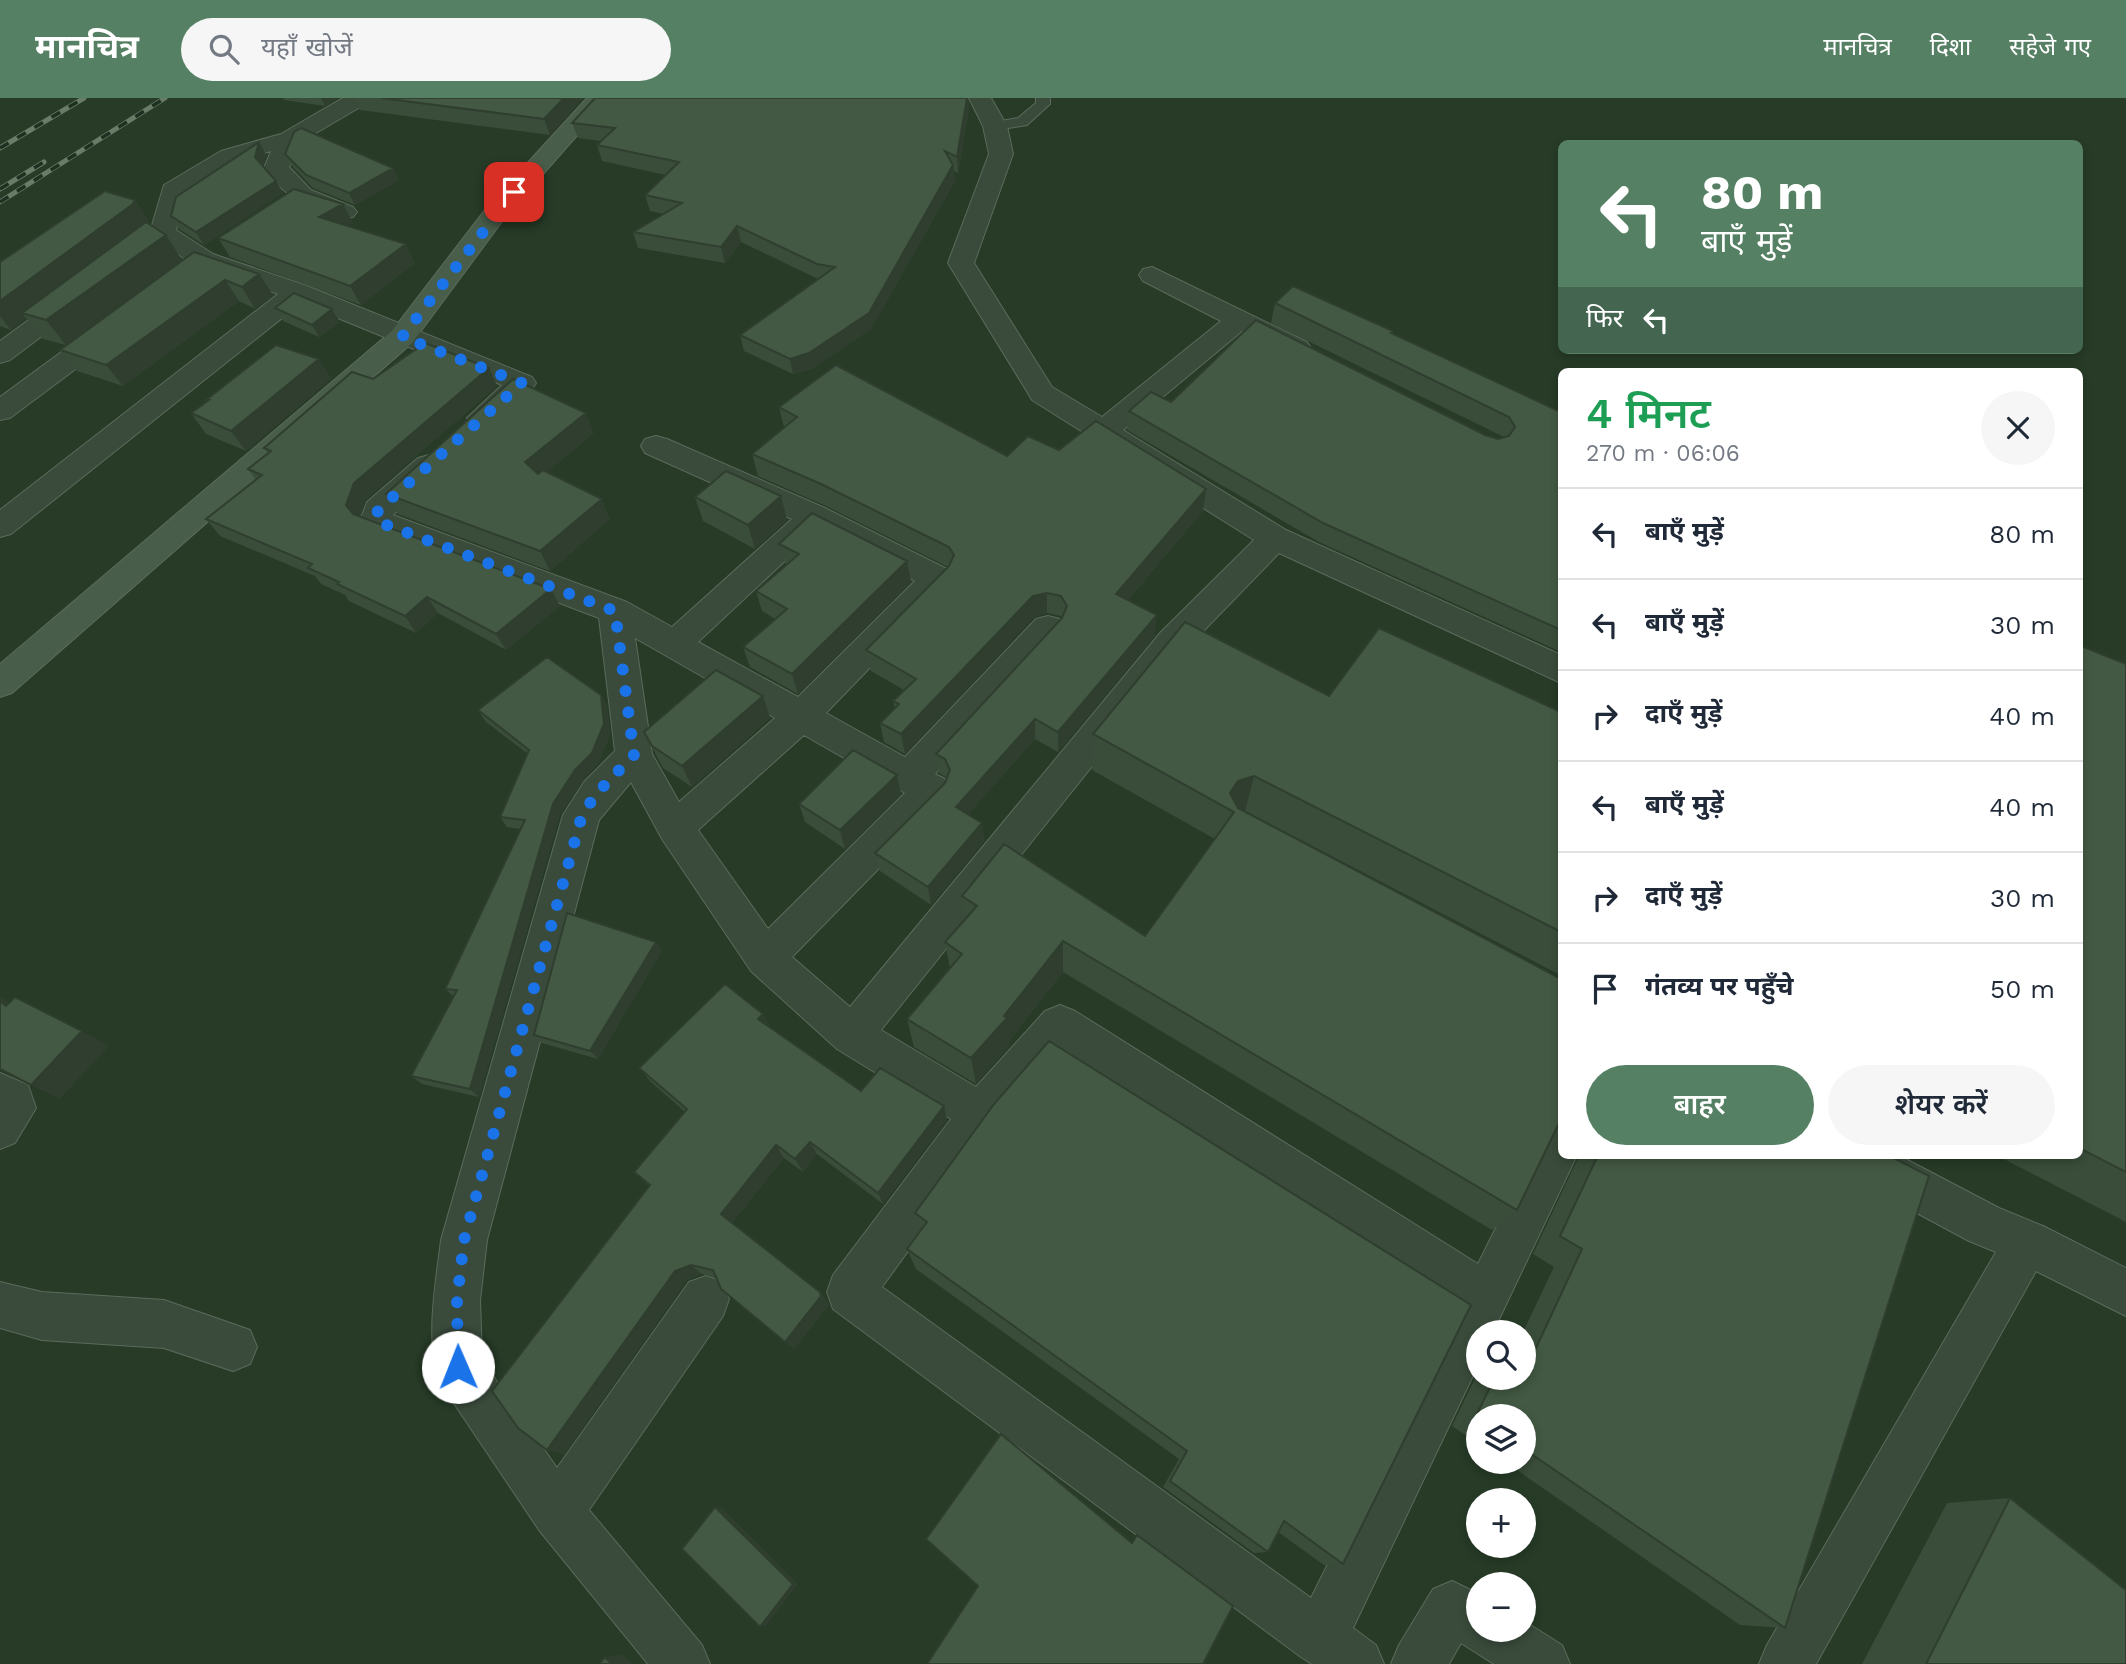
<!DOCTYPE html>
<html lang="hi">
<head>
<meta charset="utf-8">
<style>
	:root { --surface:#fff; --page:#f6f6f7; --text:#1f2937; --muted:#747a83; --line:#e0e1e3; --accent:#558064 }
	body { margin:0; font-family:"Work Sans","Noto Sans Devanagari",sans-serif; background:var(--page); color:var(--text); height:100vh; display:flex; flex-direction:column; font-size:26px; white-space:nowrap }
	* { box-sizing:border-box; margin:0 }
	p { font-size:23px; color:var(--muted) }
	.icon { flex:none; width:38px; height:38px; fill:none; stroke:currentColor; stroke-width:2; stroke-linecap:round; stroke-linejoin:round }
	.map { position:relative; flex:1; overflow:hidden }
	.side { position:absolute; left:1558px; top:270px; width:525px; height:791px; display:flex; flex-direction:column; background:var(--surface); border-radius:10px; box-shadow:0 4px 10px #0003 }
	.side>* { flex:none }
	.top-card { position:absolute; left:1558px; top:42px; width:525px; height:214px; border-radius:10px; box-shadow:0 4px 10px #0003; background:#558064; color:#fff; overflow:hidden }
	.controls { position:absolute; left:1466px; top:1222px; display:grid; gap:14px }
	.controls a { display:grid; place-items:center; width:70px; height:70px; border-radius:50%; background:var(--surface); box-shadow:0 4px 10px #0003; font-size:35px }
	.pin { position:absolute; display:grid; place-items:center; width:60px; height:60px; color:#fff; margin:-30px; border-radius:14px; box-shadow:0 4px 10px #0006 }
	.me { position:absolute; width:77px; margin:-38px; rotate:359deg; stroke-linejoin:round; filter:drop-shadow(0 0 5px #0008) }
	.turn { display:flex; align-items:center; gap:24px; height:147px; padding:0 28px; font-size:32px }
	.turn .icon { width:91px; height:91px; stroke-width:2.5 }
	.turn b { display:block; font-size:49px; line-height:60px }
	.then { display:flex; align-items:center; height:66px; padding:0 28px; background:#0003; gap:14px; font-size:26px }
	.round { display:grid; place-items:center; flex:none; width:74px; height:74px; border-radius:37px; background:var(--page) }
	.head { display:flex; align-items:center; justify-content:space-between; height:119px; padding:0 28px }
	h1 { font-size:42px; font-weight:600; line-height:52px; color:#1e9e55 }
	.action { display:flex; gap:14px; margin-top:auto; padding:14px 28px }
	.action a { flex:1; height:80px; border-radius:42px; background:var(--accent); color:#fff; font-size:28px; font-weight:600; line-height:80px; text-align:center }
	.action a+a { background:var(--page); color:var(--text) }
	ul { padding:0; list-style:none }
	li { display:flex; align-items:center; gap:21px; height:91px; padding:0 28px; border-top:2px solid var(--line) }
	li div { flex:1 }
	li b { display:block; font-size:26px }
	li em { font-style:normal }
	header { display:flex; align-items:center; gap:42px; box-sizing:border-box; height:98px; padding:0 35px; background:var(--accent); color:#fff }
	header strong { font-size:33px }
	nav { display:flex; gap:38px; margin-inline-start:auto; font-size:24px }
	.search { width:490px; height:63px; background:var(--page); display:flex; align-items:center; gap:18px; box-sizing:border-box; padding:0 24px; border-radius:38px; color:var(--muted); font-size:26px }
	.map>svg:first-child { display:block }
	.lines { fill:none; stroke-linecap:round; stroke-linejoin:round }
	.lane-casing { stroke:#5b6b5c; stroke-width:2 }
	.street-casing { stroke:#5b6b5c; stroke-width:2 }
	.secondary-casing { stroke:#5b6b5c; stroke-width:2 }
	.lane { fill:#3a4b3b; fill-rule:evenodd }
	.street { fill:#3a4b3b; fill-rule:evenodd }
	.secondary { fill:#495e4a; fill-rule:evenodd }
	.rail-casing { stroke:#687c68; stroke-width:5 }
	.rail { stroke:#1f3020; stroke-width:3.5; stroke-dasharray:10; stroke-linecap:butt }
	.wall { fill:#3a4d3a }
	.shaded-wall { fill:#2f3e2f }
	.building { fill:#435943; stroke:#2f3e2f; stroke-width:2 }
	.route { stroke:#1a73e8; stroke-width:12; stroke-dasharray:0 21.6 }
</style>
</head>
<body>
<header>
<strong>मानचित्र</strong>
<div class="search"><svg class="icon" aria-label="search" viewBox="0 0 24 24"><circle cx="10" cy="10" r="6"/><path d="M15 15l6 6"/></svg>यहाँ खोजें</div>
<nav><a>मानचित्र</a><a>दिशा</a><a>सहेजे गए</a></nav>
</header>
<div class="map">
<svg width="2126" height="1566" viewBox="0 0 2126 1566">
	<rect width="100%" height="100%" fill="#273b27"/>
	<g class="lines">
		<g class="lane-casing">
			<path id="lane" d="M1036 0H1050V6L1027 27 995 32 988 28 990 25 1018 20 1036 5Z"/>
		</g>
		<g class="street-casing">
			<path id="street" d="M343 0H370L367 5 299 45 289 69 311 92 353 109 357 114 353 119C322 127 280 94 264 70L271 53 237 63 185 96 176 132 213 156 307 188 532 279 536 285 532 291C515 307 496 333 472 327L467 320 502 287 301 205 11 436 0 439V412L278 196 195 168 154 139 150 134 164 87 221 53 281 36Z
				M969 0H991L1007 28 1013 56 974 165 1052 289 1102 319 1221 223 1143 183 1139 177 1143 171 1152 169 1307 244 1311 250 1307 256 1297 259 1287 256 1242 233 1123 332 1286 432 1561 557V585L1279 455 1185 552 881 932 976 989 1045 913 1060 907 1075 913 1478 1166 1546 1029 1561 1023V1057H1577L1493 1234H1479V1265L1353 1530 1376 1547 1384 1566H1312L1301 1559 833 1211 827 1194 833 1177 951 1021 837 951 751 873 662 741 631 684 599 722 487 1142 480 1202 482 1262 557 1370 689 1184 706 1178 723 1184 729 1201 723 1218 589 1412 702 1547 710 1566H648L539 1432 441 1286C424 1245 436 1185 441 1142L563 717 584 684 615 653 599 520 365 431 360 423 367 404 418 360 429 357 440 360 444 367 440 374 393 417 627 504 672 529 792 421 645 355 641 348 645 341 656 338 667 341 825 410 949 472 954 480 949 488 826 615 905 659 1036 521 1048 518 1060 521 1065 530 1060 539 935 676 945 681 950 692 945 703 792 859 850 909 1161 534 1254 442 1032 302 1028 295 948 165 989 56 983 28ZM817 433 915 483 798 599 698 544ZM635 540 775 620 679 704 652 656ZM804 637 905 695 768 831 698 732ZM1064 952 1457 1207 1311 1500 882 1189 996 1031Z
				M77 191 86 193 90 199 86 205 10 262 0 265V243L68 193Z
				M111 223 121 225 125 231 121 237 10 320 0 322V299L101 225Z
				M0 975 28 987 36 1010 15 1045 0 1051Z
				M1831 1057H1898L1999 1110 2043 1128 2126 1170V1218L2036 1173 1816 1566H1759L1767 1547 1996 1154 1969 1143 1837 1072Z
				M0 1184 42 1194 164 1202 250 1232 257 1249 250 1266 233 1273 164 1250 42 1242 0 1230Z
				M1452 1483 1479 1496V1531H1524V1523L1562 1547 1570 1566H1494L1461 1545 1449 1566H1391L1399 1547 1433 1491Z"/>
		</g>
		<g class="secondary-casing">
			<path id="secondary" d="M587 0H610L506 118 412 245 12 595 0 599V566L392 233 488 108Z"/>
		</g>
		<use href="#lane" class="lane"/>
		<use href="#street" class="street"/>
		<use href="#secondary" class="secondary"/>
		<g class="rail-casing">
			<path id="rail" d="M0 50 84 0
				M0 91 44 64
				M0 104 165 0"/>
		</g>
		<use href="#rail" class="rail"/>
	</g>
	<path class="wall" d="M283 0H338L325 8 284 2Z
		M354 0H583L550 37 360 12Z
		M595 0H968L969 11 958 75 954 73 955 83 871 231 812 271 793 276 744 253 740 237 818 181 741 144 725 165 638 150 633 134 664 116 650 113 645 97 666 77 602 63 597 47 601 43 578 40 572 25Z
		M259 44 266 57 263 68 283 95 204 147 179 131 171 118Z
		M285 56 393 70 399 82 355 107 313 90 292 68Z
		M135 102 150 125V126L182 162 273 197 255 211 239 203 123 288 77 273 60 252 66 247 43 241 26 220 11 232 0 228V164Z
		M353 125 348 128 415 165 361 207 230 159 218 140Z
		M1275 205 1393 233V235L1561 314V554L1319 444 1127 332 1129 313 1171 304 1485 337 1498 341 1503 339 1502 338 1271 225Z
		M275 210 340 224 319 239 283 223Z
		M319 261 331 281 246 353 206 336 191 315 208 303 206 302Z
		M373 281 497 288 365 402 360 419 560 508 506 552 438 515 416 535 349 503 345 497 321 486 315 478 220 438 206 421 256 382 248 371 268 355 264 350Z
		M779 309 1007 358 1203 413 1128 502 1155 538 1058 654 1035 641 968 716 982 725 984 743 931 807 880 773 875 755 945 685 947 680 939 675 936 656 1062 520 1061 518 1047 515 1034 519 905 656 884 644 880 625 895 610 893 603 904 592 871 573 866 552 948 469 826 408 758 378 752 356 784 329Z
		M594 335 547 374 610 421 550 473 398 416 386 396Z
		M781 398 787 422 755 451 703 423 695 399Z
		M779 446 911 484 798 596 750 569 743 549 775 521 762 513 756 493 786 467Z
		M2079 547 2126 566V1124L1996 1057H2079Z
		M601 597 607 608 610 637 598 666 582 683 560 716 479 999 422 986 411 978 454 899 445 891 521 731 507 729 500 719 528 656 486 624 478 612Z
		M1329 598 1561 614 1560 877 1245 713H1244L1517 1112 1492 1132 1063 874 1010 942V947L976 986 914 949 907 921 950 870 945 844 965 821 962 798 1145 838 1215 741 1092 672 1093 636Z
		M770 620 692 689 663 670 644 634Z
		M897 677 901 696 845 751 805 724 799 706Z
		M656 844 662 853 598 961 542 945 534 937Z
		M763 916 770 929 861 993 947 1022 883 1106 817 1056 803 1074 784 1060 732 1125 820 1194 827 1203 829 1207 794 1251 721 1191 716 1180 702 1176 687 1182 564 1356 547 1352 649 1088 634 1074 685 1014 651 984 639 970Z
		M994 1006 1343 1466 1324 1467 1278 1434 1268 1454 1254 1455 1163 1389 1179 1361 916 1171 907 1151 921 1131 915 1115Z
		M1579 1057H1888L1785 1530 1740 1527 1504 1363H1524V1318H1479V1346L1452 1328 1479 1272V1279H1524V1234H1523L1554 1169 1533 1156 1579 1058Z
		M2010 1400 2126 1566H1862L1947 1405Z"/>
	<path class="shaded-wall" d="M321 0H338L325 8Z
		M564 0H583L550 37 544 21Z
		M967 0H968L969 11 958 75 957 59Z
		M259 44 266 57 262 72 255 59Z
		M953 67 955 83 871 231 812 271 793 276 790 261Z
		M393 70 399 82 355 107 349 95Z
		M276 83 283 95 204 147 196 134Z
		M135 102 150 125 149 129 22 215 26 220 11 232 0 218V203Z
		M343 106 353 125 330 139 319 119Z
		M737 128 741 144 725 165 721 149Z
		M166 137 182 162 66 247 46 222Z
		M406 146 415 165 361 207 350 188Z
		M259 176 273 197 255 211 242 189Z
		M225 182 239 203 123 288 106 267Z
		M332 211 340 224 319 239 312 227Z
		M319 261 331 281 246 353 231 333Z
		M489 270 497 288 365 402 358 424 346 407 354 385Z
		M586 315 594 335 535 384 525 364Z
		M1206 391 1203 413 1115 517 1116 496Z
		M781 398 787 422 755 451 748 427Z
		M602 401 610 421 550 473 540 453Z
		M907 463 911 484 798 596 792 576Z
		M551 491 560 508 506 552 496 536Z
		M1047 495V515L1034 519 905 656 901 636 1033 498Z
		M427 499 438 515 416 535 405 518Z
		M1157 517 1155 538 1058 654V634Z
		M601 597 607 608 610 637 598 666 582 683 560 716 479 999 470 991 553 706Z
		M763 598 770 620 692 689 682 668Z
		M1035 621V641L958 727 956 709Z
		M897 677 901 696 845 751 840 732Z
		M1254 678 1245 713 1234 716V714L1230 695 1238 683Z
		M982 725 984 743 931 807 928 789Z
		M1063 843V874L1010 942V947L976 986 971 960Z
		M656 844 662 853 598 961 590 953Z
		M0 898 35 923 6 908 0 903Z
		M763 916 771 931 758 921Z
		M82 933 109 948 60 1001 31 987Z
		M944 1008 947 1022 883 1106 878 1095Z
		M810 1044 817 1056 803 1074 795 1061Z
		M776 1047 784 1060 731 1126 721 1116Z
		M691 1167 702 1176 687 1182 564 1356 547 1352 675 1173Z
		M820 1194 827 1203 829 1207 794 1251 785 1244Z
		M715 1409 722 1410 798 1486 766 1528 760 1529Z
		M622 1556 633 1566H612L605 1559Z"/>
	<path class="building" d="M381 0H564L544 21Z
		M595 0H967L957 59 945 53 953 67 869 215 809 255 790 261 740 237 835 169 817 166 737 128 721 149 633 134 682 105 645 97 679 64 597 47 615 30 572 25Z
		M301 30 393 70 349 95 306 77 285 56 294 34Z
		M259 44 255 59 276 83 196 134 171 118 176 99Z
		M294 91 343 106 319 119 406 146 350 188 218 140Z
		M105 93 135 102 133 106 0 203V164Z
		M146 124 166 137 46 222 22 215Z
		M194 154 259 176 242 189 225 182 106 267 60 252Z
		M1293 188 1393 233 1391 235 1561 314V532L1323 425 1129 313 1151 294 1171 304 1256 222 1485 337 1498 341 1509 338 1515 329 1509 319 1275 205Z
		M294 195 332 211 312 227 275 210Z
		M425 245 489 270 354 385 346 407 353 416 551 491 496 536 427 499 405 518 337 486 339 484 308 470 312 466 206 421 262 377 248 371 271 353 264 350 352 274 373 281Z
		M276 247 319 261 231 333 191 315 209 302H206Z
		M836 267 1007 358 1028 338 1059 352 1096 323 1206 391 1116 496 1157 517 1058 634 1035 621 956 709 982 725 928 789 875 755 945 685 950 672 945 661 936 656 1062 520 1067 508 1061 498 1047 495 1033 498 901 636 880 625 899 606 893 603 916 581 866 552 949 468 954 457 949 449 821 386 752 356 797 319 779 309Z
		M513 281 586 315 525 364 538 376 543 372 602 401 540 453 386 396Z
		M726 373 781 398 748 427 695 399Z
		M812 415 907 463 792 576 743 549 787 511 756 493 799 456 779 446Z
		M1185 524 1329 598 1379 530 1561 614V834L1254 678 1238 683 1230 695 1238 710 1561 881V1021L1517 1112 1063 843 1004 918 1007 920 971 960 907 921 962 856 945 844 977 808 962 798 1004 746 1145 838 1234 714 1093 636Z
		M2079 547 2126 566V1074L2079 1050Z
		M547 559 601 597 604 626 592 655 575 672 553 706 470 991 411 978 457 892 445 891 525 722 500 719 529 652 478 612Z
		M716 572 763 598 682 668 652 648 644 634Z
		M853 652 897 677 840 732 799 706Z
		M567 815 656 844 590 953 534 937Z
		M725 886 763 916 758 921 861 993 880 970 944 1008 878 1095 810 1044 795 1061 776 1047 721 1116 820 1194 821 1198 785 1244 721 1191 713 1172 691 1167 675 1173 547 1352 518 1330 492 1293 650 1087 634 1074 687 1011 639 970Z
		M15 899 82 933 31 987 0 971V903L6 908Z
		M1049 943 1471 1207 1343 1466 1284 1423 1268 1454 1170 1383 1187 1353 907 1151 927 1124 915 1115 994 1006Z
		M1598 1057H1888L1929 1078 1785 1530 1524 1351V1318H1479V1320L1476 1318 1495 1279H1524V1243L1536 1250 1582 1151 1560 1138Z
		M1001 1336 1132 1445 1137 1437 1233 1508 1203 1566H927L978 1488 926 1441Z
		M2010 1400 2126 1492V1566H1926Z
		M715 1409 793 1486 760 1529 682 1451Z
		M605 1559 612 1566H599Z"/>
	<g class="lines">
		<path class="route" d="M458 1269 457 1202 464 1142 582 717 597 695 634 657 615 513 376 423 378 412 522 285 402 239 514 94"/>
	</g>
</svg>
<div class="controls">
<a><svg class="icon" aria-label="search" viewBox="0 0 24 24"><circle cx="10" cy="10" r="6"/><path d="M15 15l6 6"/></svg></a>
<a><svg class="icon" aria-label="layers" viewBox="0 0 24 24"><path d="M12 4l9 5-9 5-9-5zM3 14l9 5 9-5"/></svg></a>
<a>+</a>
<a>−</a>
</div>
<div class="pin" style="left:514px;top:94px;background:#d93025"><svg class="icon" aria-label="arrive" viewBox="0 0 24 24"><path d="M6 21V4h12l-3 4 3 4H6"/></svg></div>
<svg class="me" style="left:458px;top:1269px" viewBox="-20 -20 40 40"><circle r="19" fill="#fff"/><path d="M0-13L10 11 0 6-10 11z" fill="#1a73e8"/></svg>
<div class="top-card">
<div class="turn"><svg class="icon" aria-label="left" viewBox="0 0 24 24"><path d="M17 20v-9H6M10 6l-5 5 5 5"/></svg><div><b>80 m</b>बाएँ मुड़ें</div></div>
<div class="then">फिर<svg class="icon" aria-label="left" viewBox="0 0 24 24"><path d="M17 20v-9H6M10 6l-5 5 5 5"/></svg></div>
</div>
<section class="side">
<div class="head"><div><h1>4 मिनट</h1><p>270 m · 06:06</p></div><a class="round"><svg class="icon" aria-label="close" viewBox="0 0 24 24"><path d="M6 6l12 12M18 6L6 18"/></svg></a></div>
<ul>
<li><svg class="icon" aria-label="left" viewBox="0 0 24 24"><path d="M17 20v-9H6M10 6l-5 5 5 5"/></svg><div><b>बाएँ मुड़ें</b></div><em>80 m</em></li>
<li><svg class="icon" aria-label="left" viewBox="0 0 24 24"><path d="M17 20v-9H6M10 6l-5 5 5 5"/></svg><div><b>बाएँ मुड़ें</b></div><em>30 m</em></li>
<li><svg class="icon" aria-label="right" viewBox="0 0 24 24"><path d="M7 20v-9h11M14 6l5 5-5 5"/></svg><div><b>दाएँ मुड़ें</b></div><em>40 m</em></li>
<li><svg class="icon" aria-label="left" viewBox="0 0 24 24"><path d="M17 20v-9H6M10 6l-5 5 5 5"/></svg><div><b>बाएँ मुड़ें</b></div><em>40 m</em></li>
<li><svg class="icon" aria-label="right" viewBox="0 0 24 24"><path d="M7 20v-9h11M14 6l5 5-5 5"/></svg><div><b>दाएँ मुड़ें</b></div><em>30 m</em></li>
<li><svg class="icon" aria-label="arrive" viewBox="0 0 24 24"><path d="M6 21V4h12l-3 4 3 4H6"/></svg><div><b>गंतव्य पर पहुँचे</b></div><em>50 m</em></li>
</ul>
<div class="action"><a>बाहर</a><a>शेयर करें</a></div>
</section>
</div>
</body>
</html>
